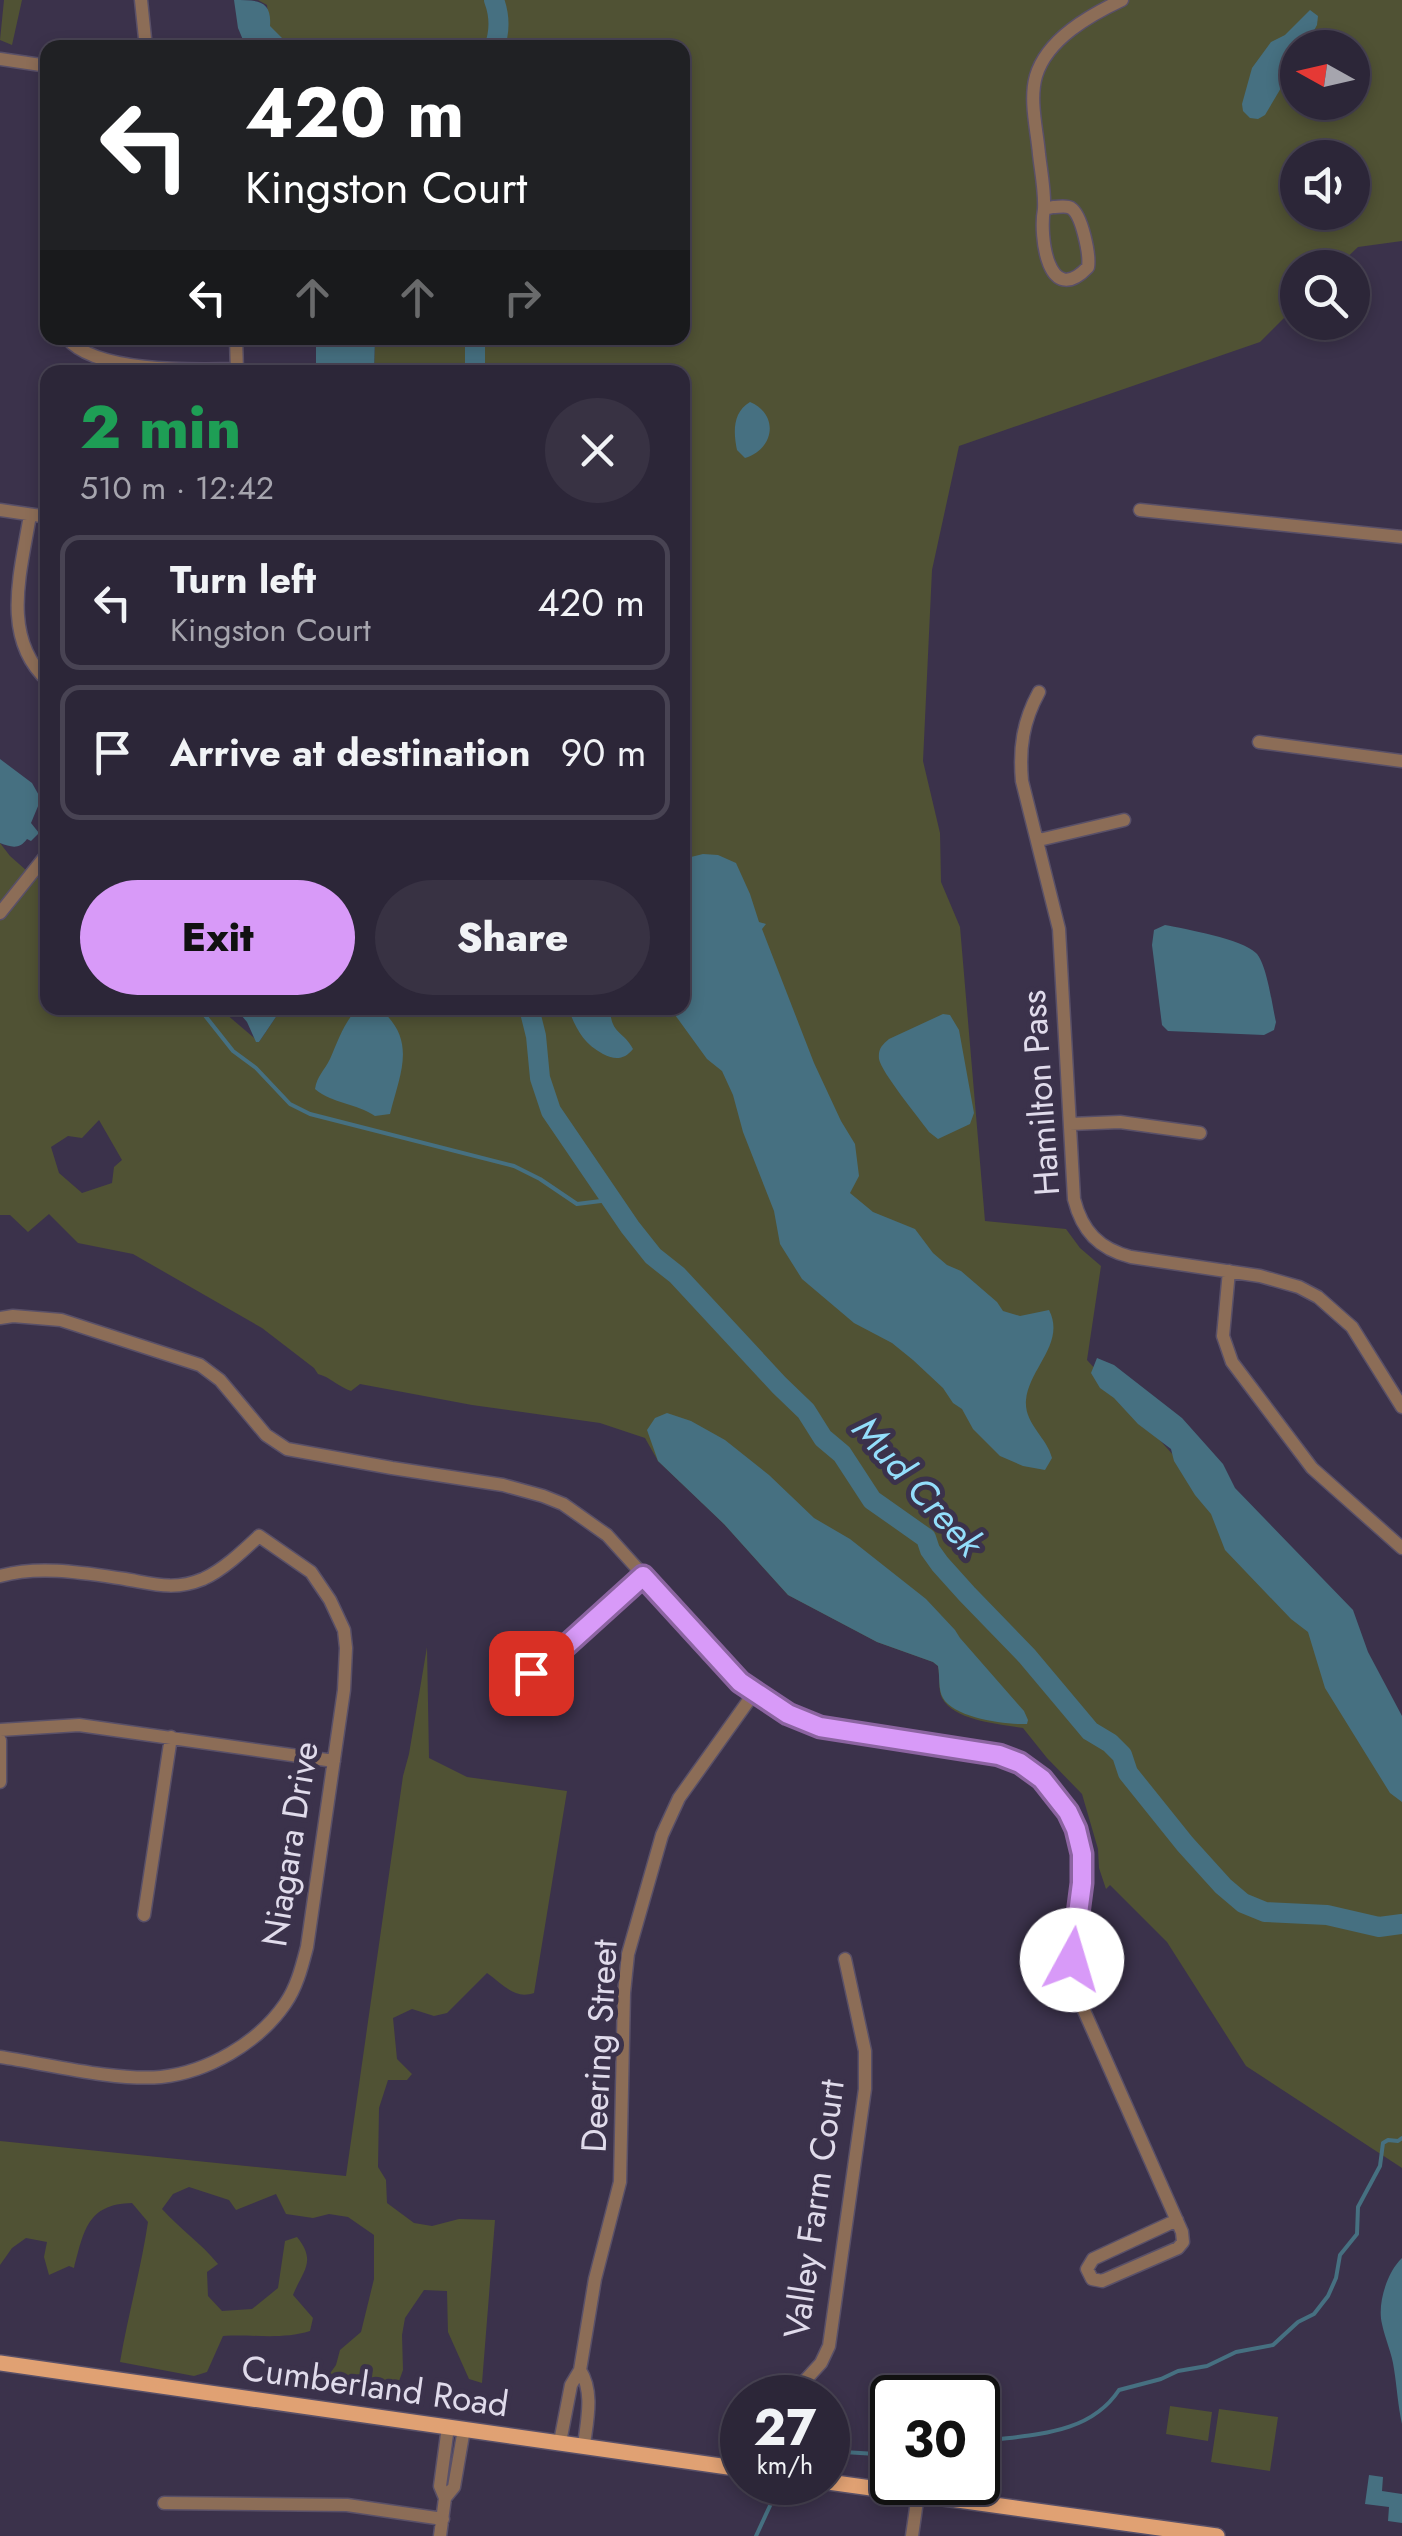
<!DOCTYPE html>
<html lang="en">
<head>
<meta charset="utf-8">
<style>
	:root { --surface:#2c2638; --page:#383243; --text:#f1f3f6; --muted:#a6a5ae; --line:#484353; --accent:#d89af8 }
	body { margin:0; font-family:Jost,sans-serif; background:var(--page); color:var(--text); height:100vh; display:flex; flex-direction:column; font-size:38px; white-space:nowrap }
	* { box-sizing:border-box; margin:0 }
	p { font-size:32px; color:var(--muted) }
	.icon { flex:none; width:55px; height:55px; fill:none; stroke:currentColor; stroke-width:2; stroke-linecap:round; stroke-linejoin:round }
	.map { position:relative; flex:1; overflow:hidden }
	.sheet { position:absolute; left:40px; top:365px; width:650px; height:650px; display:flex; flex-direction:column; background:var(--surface); border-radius:20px; box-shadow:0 5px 15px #0003,0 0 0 2px var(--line) }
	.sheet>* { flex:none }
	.top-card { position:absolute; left:40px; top:40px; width:650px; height:305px; border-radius:20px; box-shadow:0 5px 15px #0003,0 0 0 2px var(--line); background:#202124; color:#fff; overflow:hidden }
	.needle { width:65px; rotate:278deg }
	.fabs { position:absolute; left:1280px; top:30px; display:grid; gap:20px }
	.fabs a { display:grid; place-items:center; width:90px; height:90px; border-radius:50%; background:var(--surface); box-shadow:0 5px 15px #0003,0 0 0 2px var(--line); font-size:50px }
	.speed { position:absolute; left:720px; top:2375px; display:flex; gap:20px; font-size:50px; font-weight:700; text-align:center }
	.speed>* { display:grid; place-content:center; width:130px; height:130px; border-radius:50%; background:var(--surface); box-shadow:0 5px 15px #0003,0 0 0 2px var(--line); line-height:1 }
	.speed small { font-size:25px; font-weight:400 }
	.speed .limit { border:5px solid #111; border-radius:15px; background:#fff; color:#111 }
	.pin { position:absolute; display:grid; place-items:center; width:85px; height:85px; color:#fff; margin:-42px; border-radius:20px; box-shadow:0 5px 15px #0006 }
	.me { position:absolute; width:110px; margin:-55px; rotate:6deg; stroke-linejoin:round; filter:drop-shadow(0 0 8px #0008) }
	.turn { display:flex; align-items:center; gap:35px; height:210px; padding:0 40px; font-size:45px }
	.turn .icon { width:130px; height:130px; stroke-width:2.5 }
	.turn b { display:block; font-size:70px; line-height:85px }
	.lanes { display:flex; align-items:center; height:95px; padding:0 40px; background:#0003; justify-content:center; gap:50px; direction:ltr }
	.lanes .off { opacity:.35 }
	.round { display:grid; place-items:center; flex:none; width:105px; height:105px; border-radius:52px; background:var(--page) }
	.summary { display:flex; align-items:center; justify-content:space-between; height:170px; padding:0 40px }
	h1 { font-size:60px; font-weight:800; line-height:75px; color:#1e9e55 }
	.cta { display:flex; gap:20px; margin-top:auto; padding:20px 40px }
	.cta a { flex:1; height:115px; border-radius:60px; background:var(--accent); color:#111; font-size:40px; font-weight:800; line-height:115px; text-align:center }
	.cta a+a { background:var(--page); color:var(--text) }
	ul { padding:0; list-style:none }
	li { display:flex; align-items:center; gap:30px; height:135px; margin:0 20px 15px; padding:0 20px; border:5px solid var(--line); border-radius:20px }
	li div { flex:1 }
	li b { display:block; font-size:38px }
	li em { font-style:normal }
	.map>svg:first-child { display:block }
	.green { fill:#505234; fill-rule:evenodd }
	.water { fill:#467081 }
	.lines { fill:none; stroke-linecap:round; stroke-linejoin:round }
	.stream { stroke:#467081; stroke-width:4 }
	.river { stroke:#467081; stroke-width:20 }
	.minor-casing { stroke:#595068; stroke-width:15 }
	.major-casing { stroke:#595068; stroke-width:18 }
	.minor { stroke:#8c6d57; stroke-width:12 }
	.major { stroke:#e0a173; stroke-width:15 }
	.route-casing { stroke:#8c64a1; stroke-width:25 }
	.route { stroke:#d89af8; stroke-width:18 }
	.labels { text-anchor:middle; stroke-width:10; stroke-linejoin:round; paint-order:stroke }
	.street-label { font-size:35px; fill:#e0dbeb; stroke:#3b324b }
	.water-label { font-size:38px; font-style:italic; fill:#93defb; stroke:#3b324b }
</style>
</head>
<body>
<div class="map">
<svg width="1402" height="2536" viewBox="0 0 1402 2536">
	<rect width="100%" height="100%" fill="#3b324b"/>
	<path class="green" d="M4 0H22L12 45 0 40Z
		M258 0H1402V241L1358 247 1337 267 1298 268 1297 305 1260 342 959 446 932 570 923 761 940 833 941 882 960 927 985 1221 1066 1229 1080 1248 1101 1266 1087 1360 1341 1640 1402 1749V2168L1246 2066 1167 1942 1110 1885 1106 1889 1099 1868 1098 1849 1082 1794 1047 1758 1023 1728C1000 1724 954 1721 942 1698 938 1690 940 1676 938 1666L933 1662 877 1642 788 1595 724 1524 658 1461 645 1438 600 1423 472 1405 360 1384 351 1391C339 1387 330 1377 318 1374L314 1368 262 1328 133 1254 78 1243 49 1214 28 1232 10 1215H0V843L10 856 36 879 47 873 48 1008H219L259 1042 282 1008H682V372H374L375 338H682V48L291 47 269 26 267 5ZM1298 48H1352V102H1298ZM1298 158H1352V212H1298ZM99 1120 122 1160 114 1167 112 1183 82 1193 59 1173 51 1147 68 1136 82 1138Z
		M427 1647 429 1758 467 1777 567 1791 534 1993C514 2000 503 1984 487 1973L447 2013 434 2016 412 2009 393 2018 397 2059 412 2074 407 2080H388L379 2108 378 2167 386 2180 387 2203 414 2223 432 2226 459 2219 495 2220 482 2383 469 2379 448 2332 447 2291 424 2290 405 2318 402 2335 403 2370 394 2395 376 2398 328 2393 326 2379 336 2365 340 2350 361 2332 374 2279V2235L348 2217 329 2214 313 2218 286 2214 276 2194 236 2210 229 2200 189 2187 173 2194 162 2209C180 2229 201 2243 218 2264L207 2272 208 2296 222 2311 252 2309 278 2288 285 2241 297 2237C317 2262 303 2270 293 2295L313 2318 310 2331C281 2340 253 2334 223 2336L207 2372 194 2376 120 2362C128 2315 141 2269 148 2222L132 2203C87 2204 84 2231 74 2268L69 2266 49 2275 44 2257 47 2242 26 2238 12 2248 0 2265V2141L346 2176 403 1776 409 1754Z
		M1170 2406 1212 2412 1208 2441 1166 2434Z
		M1219 2409 1278 2417 1270 2471 1211 2462Z"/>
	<path class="water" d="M234 0C258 0 272 0 270 26L291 47H246L238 28Z
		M1310 10 1318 16 1317 25 1305 47 1298 48 1297 61 1265 115 1258 119 1250 118 1243 111 1242 104 1252 68 1271 42 1285 35Z
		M316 338H375L374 372H316Z
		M750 402C779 414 775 449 745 458L737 450C733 431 733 412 750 402Z
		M0 759 32 783 41 799 31 823 39 833 31 841 27 839C19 850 11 847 0 843Z
		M703 854 718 855 736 863 750 894 759 922 766 924 762 929 814 1063 841 1121 855 1144 859 1176 850 1193 873 1212 915 1229 933 1253 947 1265 961 1271 997 1302 1003 1311 1020 1316 1049 1310C1066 1343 1029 1368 1026 1400 1024 1424 1047 1437 1052 1458L1045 1470 1023 1466 1000 1456 973 1429 962 1409 953 1403 943 1388 913 1360 892 1343 854 1323 802 1279 780 1244 774 1211 743 1132 733 1095 722 1071 707 1059 670 1008H682L683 859Z
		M1165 925C1185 929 1242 939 1256 953 1267 964 1272 1005 1276 1022L1274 1030 1264 1035 1168 1031 1162 1025 1152 945 1154 930Z
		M235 1008H282L259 1042H256L247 1022Z
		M358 1008H379C417 1040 401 1071 390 1114L375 1116C356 1103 333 1104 315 1089 317 1076 324 1071 330 1059 338 1041 344 1022 358 1008Z
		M568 1008H610C611 1035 623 1030 633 1049 624 1060 615 1060 603 1054 583 1043 576 1029 568 1008Z
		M943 1014 950 1015 959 1030 974 1113 970 1124 938 1139 929 1132C919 1118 881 1072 879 1059 878 1049 882 1045 889 1039Z
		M1097 1358 1114 1365 1182 1418 1223 1464 1235 1488 1353 1610 1368 1652 1402 1716V1802L1390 1793 1325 1688 1308 1632 1291 1619 1225 1550 1211 1514 1195 1495 1174 1461 1171 1449 1138 1424 1114 1398 1100 1388 1091 1373Z
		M667 1413 691 1421 725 1440 769 1475 814 1518 850 1539 926 1599 955 1630 960 1638 1024 1711 1028 1720 1027 1724C1007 1725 954 1718 943 1698 938 1690 940 1676 938 1666L933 1662 877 1642 788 1595 724 1524 658 1461 647 1430 655 1418Z
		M1402 2258V2424C1398 2406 1397 2388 1394 2369 1392 2353 1385 2339 1382 2324 1377 2304 1387 2272 1402 2258Z
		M1369 2475 1383 2477 1382 2491 1402 2494V2523L1388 2521 1389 2507 1365 2504Z"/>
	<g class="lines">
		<path class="stream" d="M199 1008 233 1051 256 1068 290 1104 310 1114 514 1166 540 1179 577 1204 609 1200
			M978 2442C1028 2434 1088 2437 1119 2390L1161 2379 1178 2371 1207 2366 1236 2352 1273 2345 1298 2322 1314 2314 1328 2296 1336 2278 1340 2255 1357 2234 1358 2207 1380 2166 1383 2143 1388 2140 1398 2141 1402 2138
			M828 2451 892 2455
			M756 2536 781 2482"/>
		<path class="river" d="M494 0C500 16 500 32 494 48
			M475 372V338
			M529 1008 536 1036 540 1078 551 1111 630 1227 653 1256 677 1275 779 1385 806 1411 823 1438 842 1454 872 1500 926 1538 930 1550 940 1564 967 1594 1027 1656 1090 1731 1110 1743 1122 1755 1128 1773 1185 1844 1223 1886 1243 1903 1265 1912 1327 1915 1379 1927 1402 1924"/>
		<g class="minor-casing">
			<path id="minor" d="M141 0 146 48
				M0 59 48 66
				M1053 207C1059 207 1066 205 1071 208 1082 215 1090 255 1088 267 1048 309 1039 236 1044 209Z
				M1044 209C1045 191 1041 172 1039 154 1037 130 1029 100 1036 76 1047 39 1090 15 1122 0
				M67 338C95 373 193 370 237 369
				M236 338 237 372
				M0 510 48 517
				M1140 510 1402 537
				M30 515C21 571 0 638 48 681
				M1039 692C1023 721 1019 748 1022 781L1059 929 1074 1199C1082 1231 1099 1249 1131 1257L1260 1276 1299 1287 1318 1297 1352 1327 1402 1407
				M1259 742 1402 761
				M1039 840 1124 820
				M0 913 48 853
				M1070 1124 1120 1122 1200 1133
				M1229 1271 1223 1336 1232 1362 1312 1468 1402 1548
				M0 1318 13 1316 61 1320 200 1365 220 1380 266 1435 287 1449 392 1468 503 1485 543 1496 563 1504 607 1535 740 1682 788 1715 821 1727 999 1755 1028 1768 1059 1799 1068 1812 1080 1843 1082 1883 1072 1960 1075 1984 1082 2006 1182 2232 1183 2242 1178 2248 1102 2281 1092 2279 1087 2269 1093 2259 1177 2220
				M0 1576C40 1565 84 1573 125 1579 154 1584 174 1591 203 1579 223 1570 243 1551 259 1536L311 1572 330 1600 344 1630 346 1648 344 1690 307 1947C302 1966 297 1987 285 2004 258 2043 208 2072 161 2077 115 2081 47 2064 0 2057
				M520 1677 548 1662 643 1577
				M0 1730 79 1725 334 1761
				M0 1740V1782
				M144 1915 171 1737
				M580 2370C594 2392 587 2420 584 2445
				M789 2398 821 2363 829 2346 865 2089V2051L845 1959
				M560 2442 571 2385 580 2370 595 2279 620 2182 624 1993 628 1954 662 1835 679 1798 754 1693
				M445 2498 454 2487 464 2429
				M164 2503 347 2505 443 2519
				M440 2536 445 2498 440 2486 448 2427
				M912 2536 918 2494"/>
		</g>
		<g class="major-casing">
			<path id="major" d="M0 2363 742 2469
				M828 2482 1217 2536"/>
		</g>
		<use href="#minor" class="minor"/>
		<use href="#major" class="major"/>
	</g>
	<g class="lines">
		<g class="route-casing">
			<path id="route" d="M531 1673 548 1662 643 1576 740 1682 788 1714 820 1727 999 1755 1020 1763 1042 1779 1068 1812 1076 1829 1082 1854V1883L1072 1960"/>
		</g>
		<use href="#route" class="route"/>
	</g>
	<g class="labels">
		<g class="street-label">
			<text transform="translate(1040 1093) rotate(-94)" y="12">Hamilton Pass</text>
			<text transform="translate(290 1844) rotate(-81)" y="12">Niagara Drive</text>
			<text transform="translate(599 2046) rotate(-87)" y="12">Deering Street</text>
			<text transform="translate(814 2209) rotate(-82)" y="12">Valley Farm Court</text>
			<text transform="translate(375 2386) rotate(8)" y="12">Cumberland Road</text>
		</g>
		<g class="water-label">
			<text transform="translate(918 1486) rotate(48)" y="13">Mud Creek</text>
		</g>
	</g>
</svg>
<div class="fabs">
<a><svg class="needle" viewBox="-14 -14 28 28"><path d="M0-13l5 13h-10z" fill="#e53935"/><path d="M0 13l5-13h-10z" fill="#a6a5ae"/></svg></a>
<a><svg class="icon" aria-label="sound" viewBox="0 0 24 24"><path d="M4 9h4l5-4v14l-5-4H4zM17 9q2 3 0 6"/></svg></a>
<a><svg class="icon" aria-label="search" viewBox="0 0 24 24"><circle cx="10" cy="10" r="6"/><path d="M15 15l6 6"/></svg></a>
</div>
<div class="speed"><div>27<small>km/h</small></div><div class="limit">30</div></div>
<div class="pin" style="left:531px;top:1673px;background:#d93025"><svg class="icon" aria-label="arrive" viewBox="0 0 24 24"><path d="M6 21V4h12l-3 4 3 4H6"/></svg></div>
<svg class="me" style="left:1072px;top:1960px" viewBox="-20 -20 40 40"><circle r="19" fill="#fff"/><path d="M0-13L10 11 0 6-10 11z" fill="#d89af8"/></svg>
<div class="top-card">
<div class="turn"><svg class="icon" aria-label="left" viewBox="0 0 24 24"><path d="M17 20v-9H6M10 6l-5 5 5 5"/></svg><div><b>420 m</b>Kingston Court</div></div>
<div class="lanes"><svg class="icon" aria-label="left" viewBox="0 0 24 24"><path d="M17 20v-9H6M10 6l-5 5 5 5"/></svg><svg class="icon off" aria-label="ahead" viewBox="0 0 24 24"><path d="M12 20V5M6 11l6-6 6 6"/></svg><svg class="icon off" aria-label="ahead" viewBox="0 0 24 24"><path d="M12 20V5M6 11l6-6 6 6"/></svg><svg class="icon off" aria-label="right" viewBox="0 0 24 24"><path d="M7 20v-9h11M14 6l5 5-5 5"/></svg></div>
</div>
<section class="sheet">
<div class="summary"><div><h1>2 min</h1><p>510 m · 12:42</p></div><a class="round"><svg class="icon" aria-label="close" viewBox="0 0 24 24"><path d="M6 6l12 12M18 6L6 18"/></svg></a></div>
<ul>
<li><svg class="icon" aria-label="left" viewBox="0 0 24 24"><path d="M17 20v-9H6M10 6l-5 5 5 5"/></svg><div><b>Turn left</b><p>Kingston Court</p></div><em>420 m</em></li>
<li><svg class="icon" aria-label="arrive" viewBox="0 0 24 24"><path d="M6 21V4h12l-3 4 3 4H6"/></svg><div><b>Arrive at destination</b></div><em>90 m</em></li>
</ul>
<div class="cta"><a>Exit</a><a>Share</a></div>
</section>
</div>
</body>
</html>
